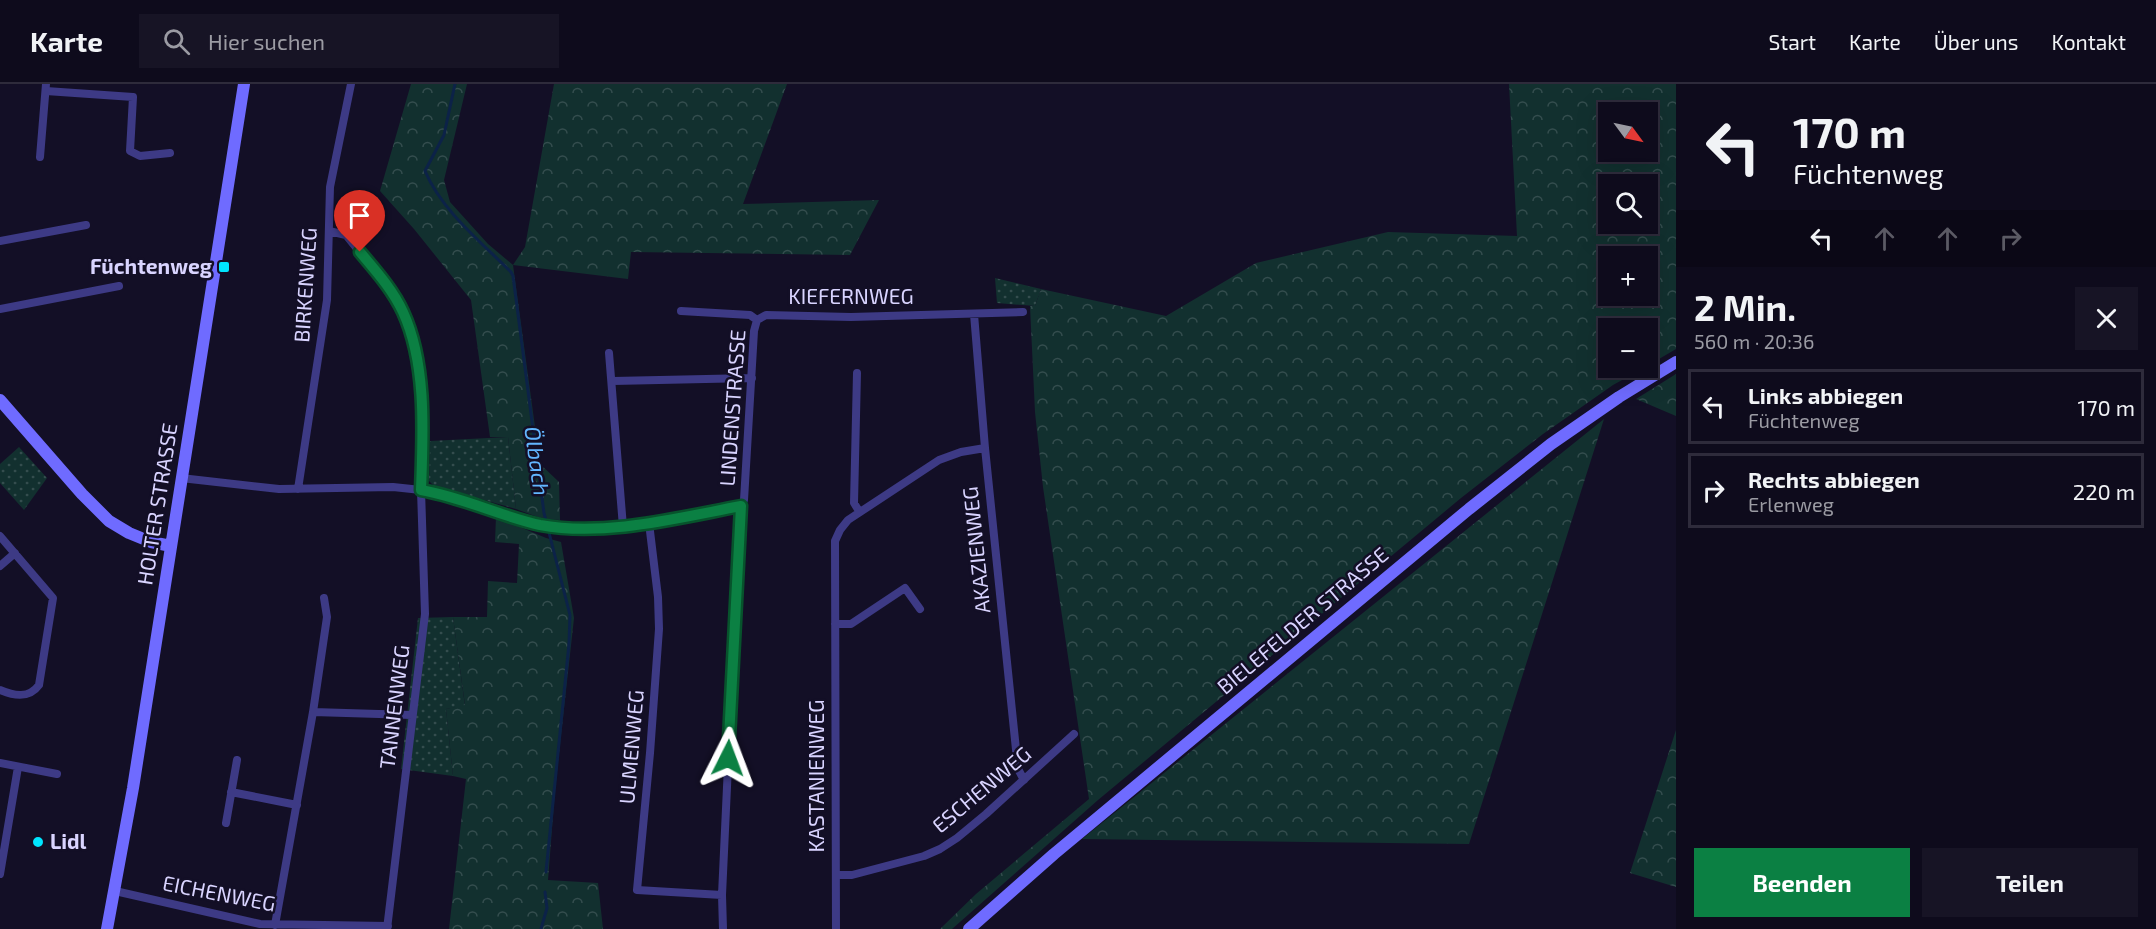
<!DOCTYPE html>
<html lang="de">
<head>
<meta charset="utf-8">
<style>
	:root { --surface:#0e0b1c; --page:#171425; --text:#f1f3f6; --muted:#9b9ba3; --line:#2e2b3b; --accent:#0b8043 }
	body { margin:0; font-family:"Exo 2",sans-serif; background:var(--page); color:var(--text); height:100vh; display:flex; flex-direction:column; font-size:22px; white-space:nowrap }
	* { box-sizing:border-box; margin:0 }
	p { font-size:20px; color:var(--muted) }
	.icon { flex:none; width:33px; height:33px; fill:none; stroke:currentColor; stroke-width:2; stroke-linecap:round; stroke-linejoin:round }
	.map { position:relative; flex:1; overflow:hidden }
	.sheet { display:flex; flex-direction:column; background:var(--surface); width:480px }
	.sheet>* { flex:none }
	.hud { background:#0e0b1c; color:var(--text); overflow:hidden }
	.needle { width:39px; rotate:123deg }
	.controls { position:absolute; left:1598px; top:18px; display:grid; gap:12px }
	.controls a { display:grid; place-items:center; width:60px; height:60px; border-radius:0px; background:var(--surface); box-shadow:0 6px 24px #0002,0 0 0 2px var(--line); font-size:30px }
	.pin { position:absolute; display:grid; place-items:center; width:51px; height:51px; color:#fff; margin:-62px -26px; border-radius:50% 50% 50% 0; rotate:-45deg; box-shadow:0 0 6px #0007 }
	.pin .icon { rotate:45deg }
	.me { position:absolute; width:66px; margin:-33px; rotate:3deg; stroke-linejoin:round; filter:drop-shadow(0 0 4px #0008) }
	.turn { display:flex; align-items:center; gap:21px; height:126px; padding:0 18px; font-size:27px }
	.turn .icon { width:78px; height:78px; stroke-width:2.5 }
	.turn b { display:block; font-size:42px; line-height:51px }
	.lanes { display:flex; align-items:center; height:57px; padding:0 18px; background:#0003; justify-content:center; gap:30px; direction:ltr }
	.lanes .off { opacity:.35 }
	.round { display:grid; place-items:center; flex:none; width:63px; height:63px; border-radius:0px; background:var(--page) }
	.summary { display:flex; align-items:center; justify-content:space-between; height:102px; padding:0 18px }
	h1 { font-size:36px; font-weight:700; line-height:45px }
	.cta { display:flex; gap:12px; margin-top:auto; padding:12px 18px }
	.cta a { flex:1; height:69px; border-radius:0px; background:var(--accent); color:#fff; font-size:24px; font-weight:700; line-height:69px; text-align:center }
	.cta a+a { background:var(--page); color:var(--text) }
	ul { padding:0; list-style:none }
	li { display:flex; align-items:center; gap:18px; height:75px; margin:0 12px 9px; padding:0 6px; border:3px solid var(--line); border-radius:0px }
	li div { flex:1 }
	li b { display:block; font-size:22px }
	li em { font-style:normal }
	header { display:flex; align-items:center; gap:36px; box-sizing:border-box; height:84px; padding:0 30px; background:var(--surface); border-bottom:2px solid var(--line) }
	header strong { font-size:28px }
	nav { display:flex; gap:33px; margin-inline-start:auto; font-size:21px }
	.search { width:420px; height:54px; background:var(--page); display:flex; align-items:center; gap:15px; box-sizing:border-box; padding:0 21px; border-radius:0px; color:var(--muted); font-size:22px }
	main { display:flex; flex:1; min-height:0 }
	.map>svg:first-child { display:block }
	.grass { fill:url(#grass-dots) }
	.forest { fill:url(#forest-crowns); fill-rule:evenodd }
	.lines { fill:none; stroke-linecap:round; stroke-linejoin:round }
	.stream { stroke:#0c2248; stroke-width:3 }
	.street { stroke:#3d3a85; stroke-width:8 }
	.secondary { stroke:#6f6bff; stroke-width:12 }
	.route-casing { stroke:#07532c; stroke-width:15 }
	.route { stroke:#0b8043; stroke-width:10 }
	.poi-dot { fill:#00e5ff; stroke:#130f26; stroke-width:2 }
	.labels { text-anchor:middle; stroke-width:5; stroke-linejoin:round; paint-order:stroke }
	.poi-label { font-size:21px; font-weight:bold; fill:#d9d4ff; stroke:#130f26; text-anchor:end }
	.street-label { font-size:21px; fill:#d9d4ff; stroke:#130f26 }
	.water-label { font-size:22px; font-style:italic; fill:#62b6ff; stroke:#130f26 }
</style>
</head>
<body>
<header>
<strong>Karte</strong>
<div class="search"><svg class="icon" aria-label="search" viewBox="0 0 24 24"><circle cx="10" cy="10" r="6"/><path d="M15 15l6 6"/></svg>Hier suchen</div>
<nav><a>Start</a><a>Karte</a><a>Über uns</a><a>Kontakt</a></nav>
</header>
<main>
<div class="map">
<svg width="1676" height="845" viewBox="0 0 1676 845">
	<defs>
		<pattern id="grass-dots" width="8" height="8" patternUnits="userSpaceOnUse" patternTransform="scale(1.5)"><rect width="8" height="8" fill="#12302f"/><path d="M2 2h.1M6 6h.1" fill="none" stroke="#344d4e" stroke-width="1.8" stroke-linecap="round"/></pattern>
		<pattern id="forest-crowns" width="20" height="18" patternUnits="userSpaceOnUse" patternTransform="scale(1.5)"><rect width="20" height="18" fill="#12302f"/><path d="M2 6a3 3 0 1 1 6 0M12 15a3 3 0 1 1 6 0" fill="none" stroke="#344d4e"/></pattern>
	</defs>
	<rect width="100%" height="100%" fill="#130f26"/>
	<path class="grass" d="M995 194 1041 205 1035 222 997 219Z
		M508 353 516 425 434 402 429 397 430 357Z
		M19 363 47 394 24 426 0 399V380Z
		M453 533 465 622 446 625 453 692 401 685 418 534Z"/>
	<path class="forest" d="M411 0H467L444 96 450 118 488 160 513 181 525 163 554 0H787L743 120 879 116 850 171 631 168 628 195 513 181 540 380 559 398 560 436 543 435 516 425 508 353H490L471 216 414 145 380 107Z
		M1509 0H1676V265L1647 282V244H1608V284H1644L1613 301 1543 350 1461 414 1098 716 952 845H940L976 810 1089 715 1043 403 1035 328 1030 222H1035L1041 205 1166 232 1256 179 1388 148 1517 152ZM1608 28H1647V68H1608ZM1608 100H1647V140H1608ZM1647 172V212H1608V172Z
		M1676 290V332L1636 315Z
		M1604 335 1469 760 1082 755Z
		M496 433 546 454 561 458 574 534 555 706 548 796 598 799 603 845H449L466 695 453 692 446 625 465 621 453 533H487L488 497 517 499 519 460 495 458Z
		M1676 646V803L1630 789Z"/>
	<g class="lines">
		<path class="stream" d="M455 0 444 51 425 87C442 127 481 158 511 188L513 192 544 429 570 531 569 560 546 788
			M541 845 547 824 545 808"/>
		<path class="street" d="M46 7 133 13 130 67 140 72 170 69
			M40 73 46 0
			M329 147 346 151 388 203 403 228 411 249 421 302 424 337 421 406 425 530 387 845
			M0 157 86 141
			M0 225 119 202
			M681 227 750 231 757 236
			M974 230 985 364 1018 685 1024 696
			M757 236 766 231 851 233 1023 228
			M609 269 623 443
			M857 289 854 419 859 427
			M613 297 752 294
			M181 394 279 405 393 403 421 406 443 410 538 440 558 444 623 443 740 422
			M298 405 327 216 330 103 351 0
			M649 439 658 513 659 545 650 669 637 806 722 811
			M0 452 53 514 39 601C29 615 14 612 0 606
			M0 482 15 469
			M835 540H851L905 504 920 525
			M313 628 412 631
			M0 679 57 690
			M231 708 297 721
			M226 739 237 676
			M0 790 18 683
			M836 791H852L924 772 940 765 957 754 986 730 1074 650
			M115 807 260 840 388 842
			M275 841 313 628 327 533 324 514
			M723 845 722 811 740 422 744 416 754 247 757 236
			M836 845 835 457 840 446 848 436 939 376 961 368 985 364"/>
		<path class="secondary" d="M0 316 82 410 109 437 129 449 151 458 171 462
			M107 845 133 704 244 0
			M969 845 1054 770 1469 425 1551 360 1619 313 1676 278"/>
	</g>
	<g class="lines">
		<g class="route-casing">
			<path id="route" d="M360 168C376 187 393 206 403 228 427 280 423 350 421 406 462 413 500 432 540 441 604 453 677 434 741 422L728 674"/>
		</g>
		<use href="#route" class="route"/>
	</g>
	<g class="poi-dot">
		<rect x="218" y="177" width="12" height="12" rx="3"/>
		<circle cx="38" cy="758" r="6"/>
	</g>
	<g class="labels">
		<g class="poi-label">
			<text x="212" y="190">Füchtenweg</text>
			<text x="50" y="765" text-anchor="start">Lidl</text>
		</g>
		<g class="street-label">
			<text transform="translate(306 201) rotate(-86)" y="7">BIRKENWEG</text>
			<text x="851" y="220">KIEFERNWEG</text>
			<text transform="translate(733 324) rotate(-86)" y="7">LINDENSTRASSE</text>
			<text transform="translate(158 420) rotate(-81)" y="7">HOLTER STRASSE</text>
			<text transform="translate(977 466) rotate(-96)" y="7">AKAZIENWEG</text>
			<text transform="translate(1303 537) rotate(-40)" y="7">BIELEFELDER STRASSE</text>
			<text transform="translate(395 623) rotate(-83)" y="7">TANNENWEG</text>
			<text transform="translate(632 663) rotate(-85)" y="7">ULMENWEG</text>
			<text transform="translate(817 692) rotate(-90)" y="7">KASTANIENWEG</text>
			<text transform="translate(982 706) rotate(-40)" y="7">ESCHENWEG</text>
			<text transform="translate(219 810) rotate(11)" y="7">EICHENWEG</text>
		</g>
		<g class="water-label">
			<text transform="translate(537 377) rotate(82)" y="8">Ölbach</text>
		</g>
	</g>
</svg>
<div class="controls">
<a><svg class="needle" viewBox="-14 -14 28 28"><path d="M0-13l5 13h-10z" fill="#e53935"/><path d="M0 13l5-13h-10z" fill="#9b9ba3"/></svg></a>
<a><svg class="icon" aria-label="search" viewBox="0 0 24 24"><circle cx="10" cy="10" r="6"/><path d="M15 15l6 6"/></svg></a>
<a>+</a>
<a>−</a>
</div>
<div class="pin" style="left:360px;top:168px;background:#d93025"><svg class="icon" aria-label="arrive" viewBox="0 0 24 24"><path d="M6 21V4h12l-3 4 3 4H6"/></svg></div>
<svg class="me" style="left:728px;top:674px" viewBox="-20 -20 40 40"><path d="M0-17L14 15 0 8-14 15z" fill="#0b8043" stroke="#fff" stroke-width="4"/></svg>
</div>
<section class="sheet">
<div class="hud">
<div class="turn"><svg class="icon" aria-label="left" viewBox="0 0 24 24"><path d="M17 20v-9H6M10 6l-5 5 5 5"/></svg><div><b>170 m</b>Füchtenweg</div></div>
<div class="lanes"><svg class="icon" aria-label="left" viewBox="0 0 24 24"><path d="M17 20v-9H6M10 6l-5 5 5 5"/></svg><svg class="icon off" aria-label="ahead" viewBox="0 0 24 24"><path d="M12 20V5M6 11l6-6 6 6"/></svg><svg class="icon off" aria-label="ahead" viewBox="0 0 24 24"><path d="M12 20V5M6 11l6-6 6 6"/></svg><svg class="icon off" aria-label="right" viewBox="0 0 24 24"><path d="M7 20v-9h11M14 6l5 5-5 5"/></svg></div>
</div>
<div class="summary"><div><h1>2 Min.</h1><p>560 m · 20:36</p></div><a class="round"><svg class="icon" aria-label="close" viewBox="0 0 24 24"><path d="M6 6l12 12M18 6L6 18"/></svg></a></div>
<ul>
<li><svg class="icon" aria-label="left" viewBox="0 0 24 24"><path d="M17 20v-9H6M10 6l-5 5 5 5"/></svg><div><b>Links abbiegen</b><p>Füchtenweg</p></div><em>170 m</em></li>
<li><svg class="icon" aria-label="right" viewBox="0 0 24 24"><path d="M7 20v-9h11M14 6l5 5-5 5"/></svg><div><b>Rechts abbiegen</b><p>Erlenweg</p></div><em>220 m</em></li>
</ul>
<div class="cta"><a>Beenden</a><a>Teilen</a></div>
</section>
</main>
</body>
</html>
